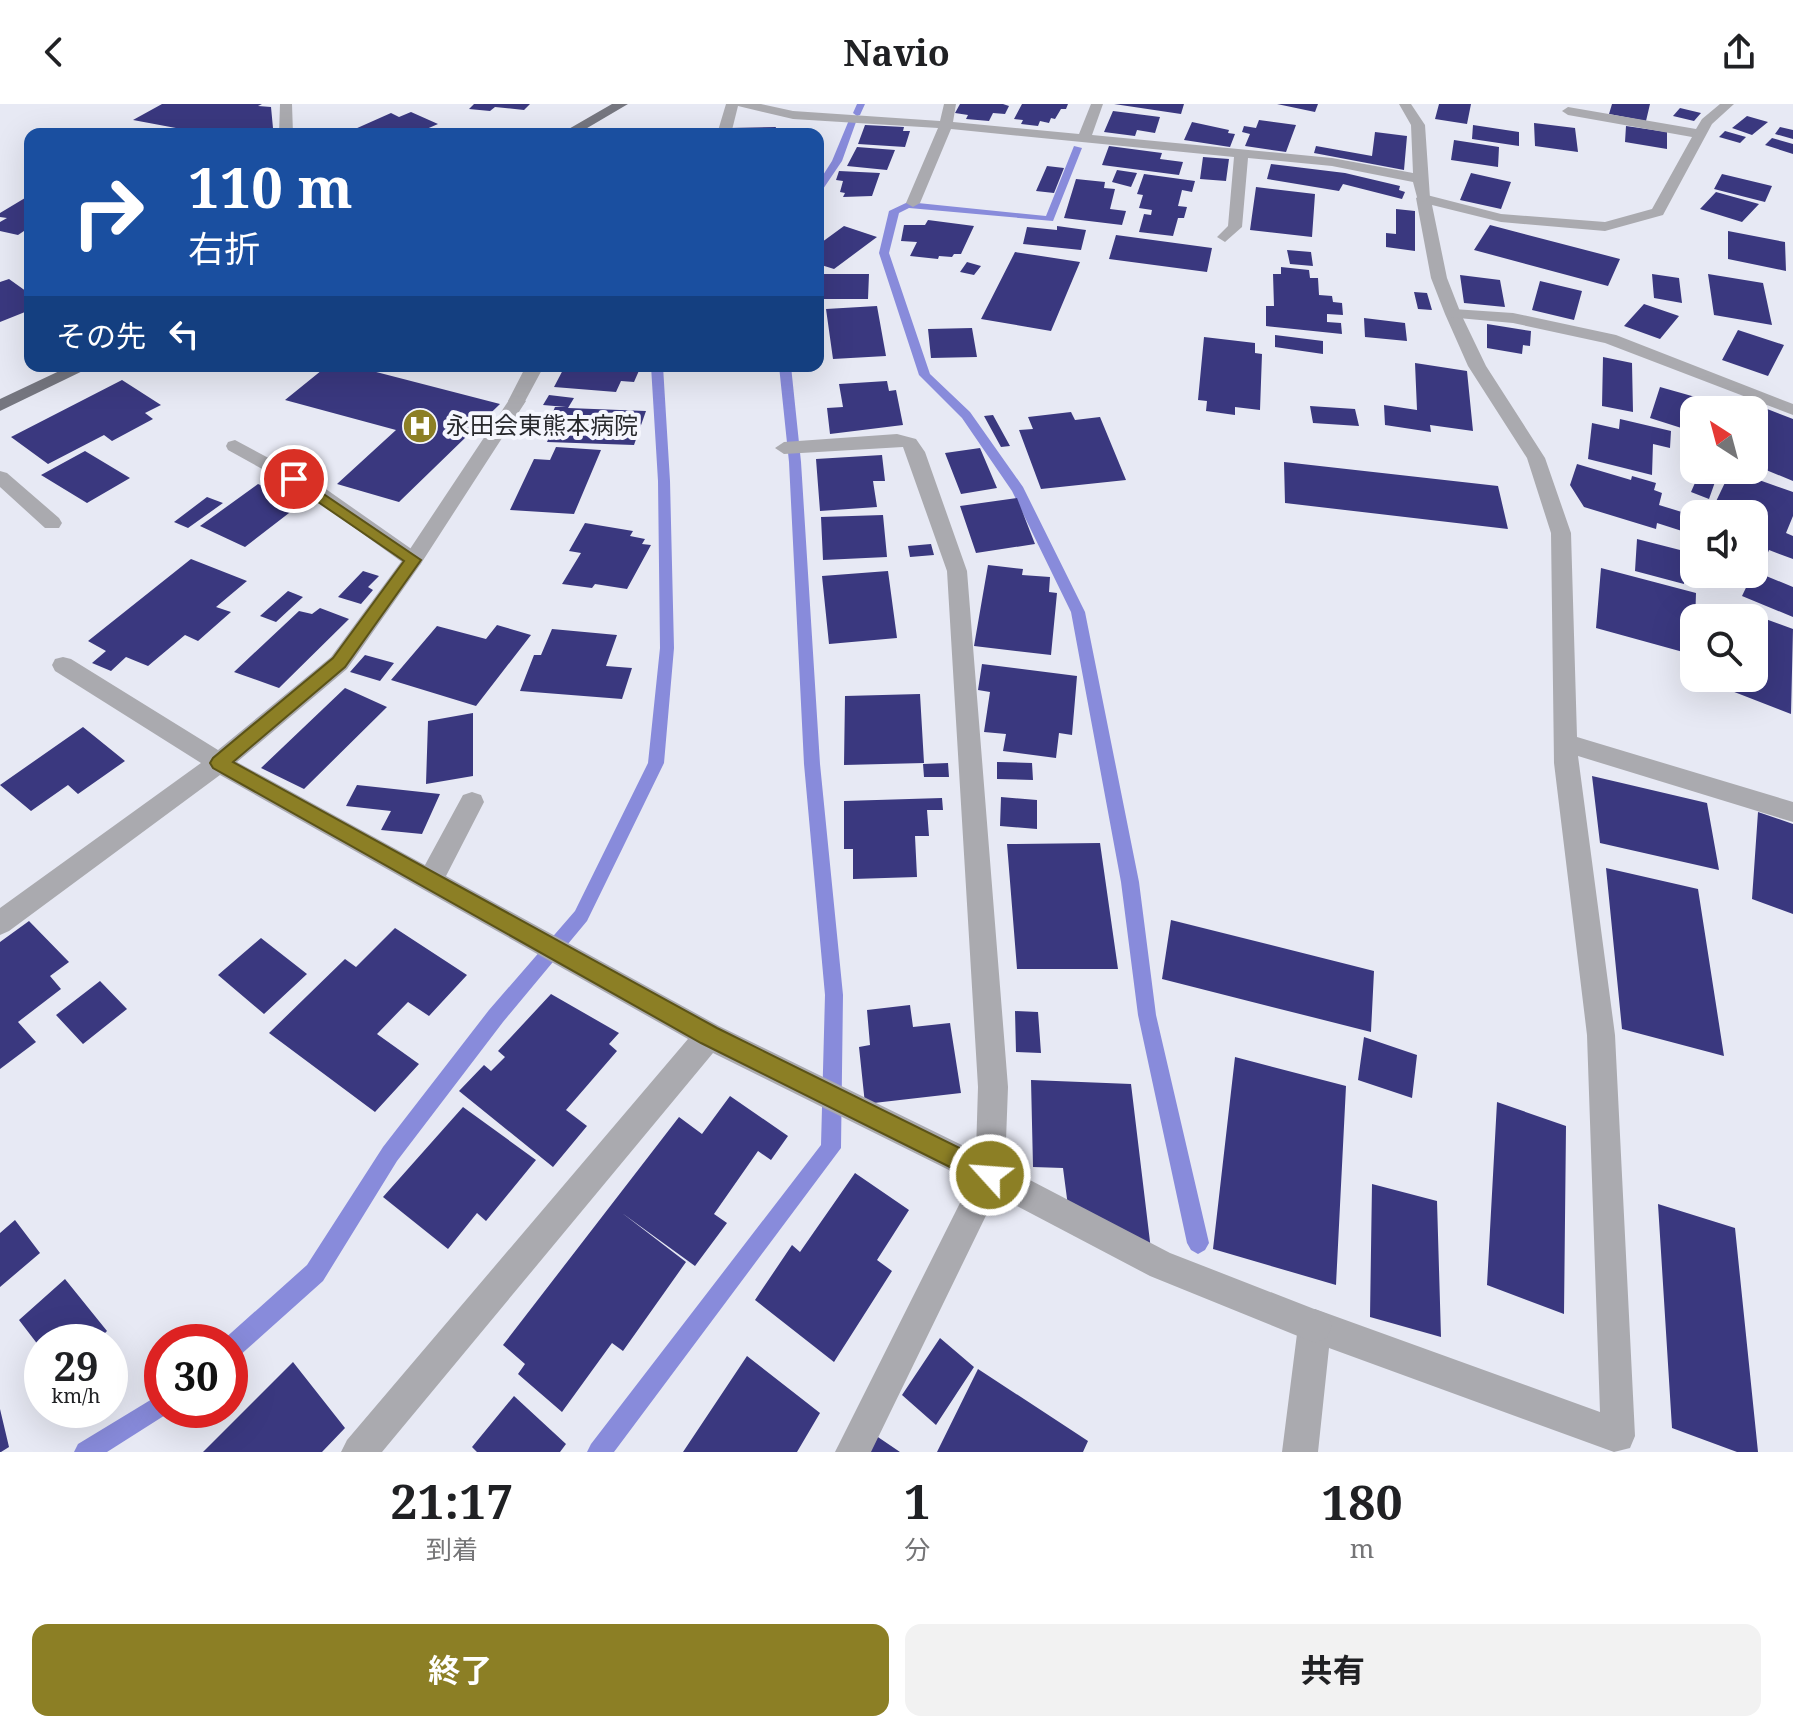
<!DOCTYPE html>
<html lang="ja">
<head>
<meta charset="utf-8">
<style>
	:root { --surface:#fff; --page:#f2f2f2; --text:#202124; --muted:#757577; --accent:#8c7f25 }
	body { margin:0; font-family:"Noto Serif","Noto Sans JP",serif; background:var(--page); color:var(--text); height:100vh; display:flex; flex-direction:column; font-size:30px; white-space:nowrap }
	* { box-sizing:border-box; margin:0 }
	p { font-size:26px; color:var(--muted) }
	.icon { flex:none; width:44px; height:44px; fill:none; stroke:currentColor; stroke-width:2; stroke-linecap:round; stroke-linejoin:round }
	.map { position:relative; height:1348px; overflow:hidden }
	.panel { display:flex; flex-direction:column; background:var(--surface); flex:1 }
	.panel>* { flex:none }
	.hud { position:absolute; left:24px; top:24px; width:800px; height:244px; border-radius:16px; box-shadow:0 8px 32px #0002; background:#1a4fa0; color:#fff; overflow:hidden }
	.needle { width:52px; rotate:324deg }
	.fabs { position:absolute; left:1680px; top:292px; display:grid; gap:16px }
	.fabs a { display:grid; place-items:center; width:88px; height:88px; border-radius:16px; background:var(--surface); box-shadow:0 8px 32px #0002; font-size:40px }
	.speed { position:absolute; left:24px; top:1220px; display:flex; gap:16px; font-size:40px; font-weight:700; text-align:center }
	.speed>* { display:grid; place-content:center; width:104px; height:104px; border-radius:50%; background:var(--surface); box-shadow:0 8px 32px #0002; line-height:1 }
	.speed small { font-size:20px; font-weight:400 }
	.speed .limit { border:12px solid #d22; background:#fff; color:#111 }
	.pin { position:absolute; display:grid; place-items:center; width:68px; height:68px; color:#fff; margin:-34px; border:4px solid #fff; border-radius:50%; box-shadow:0 2px 8px #0007 }
	.me { position:absolute; width:88px; margin:-44px; rotate:296deg; stroke-linejoin:round; filter:drop-shadow(0 0 6px #0008) }
	.turn { display:flex; align-items:center; gap:28px; height:168px; padding:0 32px; font-size:36px }
	.turn .icon { width:104px; height:104px; stroke-width:2.5 }
	.turn b { display:block; font-size:56px; line-height:68px }
	.then { display:flex; align-items:center; height:76px; padding:0 32px; background:#0003; gap:16px; font-size:30px }
	.eta { display:flex; justify-content:space-evenly; align-items:center; height:136px; text-align:center }
	.eta b { font-size:48px; font-weight:700; line-height:56px }
	.primary-button { display:flex; gap:16px; margin-top:auto; padding:16px 32px }
	.primary-button a { flex:1; height:92px; border-radius:16px; background:var(--accent); color:#fff; font-size:32px; font-weight:700; line-height:92px; text-align:center }
	.primary-button a+a { background:var(--page); color:var(--text) }
	header { display:flex; justify-content:space-between; align-items:center; height:104px; padding:0 32px; background:var(--surface); font-size:36px; font-weight:700 }
	.map>svg:first-child { display:block }
	.lines { fill:none; stroke-linecap:round; stroke-linejoin:round }
	.stream { fill:#888bdb; fill-rule:evenodd }
	.building { fill:#3a387f }
	.service { fill:#aaaaaf; fill-rule:evenodd }
	.minor { fill:#aaaaaf; fill-rule:evenodd }
	.primary { fill:#75767f; fill-rule:evenodd }
	.route { fill:#8c7f25; stroke:#5b5318; stroke-width:2 }
	.labels { text-anchor:middle; stroke-width:8; stroke-linejoin:round; paint-order:stroke }
	.far-poi-label { font-size:24px; fill:#28292d; stroke:#f5f6fd; text-anchor:start }
</style>
</head>
<body>
<header><svg class="icon" aria-label="back" viewBox="0 0 24 24"><path d="M15 5l-7 7 7 7"/></svg>Navio<svg class="icon" aria-label="share" viewBox="0 0 24 24"><path d="M12 15V3M7 8l5-5 5 5M5 13v7h14v-7"/></svg></header>
<div class="map">
<svg width="1793" height="1348" viewBox="0 0 1793 1348">
	<rect width="100%" height="100%" fill="#e7e9f4"/>
	<g class="lines">
		<path class="stream" d="M857 0H865L860 11 857 12 853 9Z
			M849 16 856 18 842 57 821 88 818 89V79L832 57Z
			M1074 42 1082 44 1053 117 909 104 899 109 889 149 930 270 970 308 1023 383 1085 508 1139 778 1156 911 1209 1139 1205 1146 1198 1150 1191 1146 1187 1139 1138 911 1121 778 1071 508 1012 387 962 314 919 271 879 149 889 107 908 98 1046 112Z
			M651 262H663L670 377 674 544 664 659 587 817 503 918 397 1057 323 1177 238 1253 230 1256V1238L222 1237 307 1161 383 1043 489 906 575 807 648 659 660 544 658 377Z
			M779 262H791L801 358 820 660 843 891 841 1044 614 1348H587L591 1340 821 1041 825 891 804 660 789 358Z
			M162 1289V1306H171L170 1308 107 1348H74L78 1340Z"/>
	</g>
	<path class="building" d="M162 0H262L258 2 271 3 273 24 264 30H208L133 16Z
		M474 0H530L524 6 495 3 490 7 469 5Z
		M960 0H1003L1009 2 1005 10 993 9 989 17 966 15 968 11 955 9Z
		M1022 0H1068L1066 5H1061L1055 15 1051 14 1049 19 1040 17 1038 22 1021 20 1023 16 1014 15Z
		M1114 0H1184L1181 10Z
		M1277 0H1318L1315 8Z
		M1439 0H1471L1467 20 1435 15Z
		M1612 0H1650L1646 17 1609 10Z
		M1680 4 1701 9 1694 17 1673 12Z
		M1113 7 1160 13 1155 29 1137 26 1135 32 1104 28Z
		M411 8 438 20 415 30H368L355 25 391 9 399 13Z
		M1747 12 1768 18 1752 31 1732 24Z
		M1259 16 1296 21 1286 48 1245 42 1250 30 1242 28 1244 22 1256 24Z
		M1192 18 1229 26 1228 29 1235 30 1230 43 1184 36Z
		M1534 19 1575 24 1578 48 1535 42Z
		M865 21 904 23 903 27H910L905 43 858 40Z
		M1473 21 1519 28V42L1472 35Z
		M1626 22 1667 28V45L1625 38Z
		M776 23 774 30H729L730 24Z
		M1780 23 1793 26V35L1775 30Z
		M1725 27 1746 33 1740 39 1719 33Z
		M1375 28 1407 32 1404 66 1314 49 1316 42 1372 52Z
		M1772 34 1793 40V50L1765 41Z
		M1454 36 1499 43 1498 63 1451 56Z
		M1109 42 1162 49 1160 55 1183 58 1179 71 1102 61Z
		M857 43 895 46 887 66 847 62Z
		M1203 53 1229 55 1226 77 1200 75Z
		M1271 60 1345 69 1400 82 1399 86 1405 88 1402 95 1343 80 1339 87 1267 75Z
		M1047 62 1064 64 1054 89 1036 87Z
		M1117 66 1137 69 1131 83 1112 78Z
		M839 67 880 69 872 92 843 93 845 89 840 88 843 77 836 76Z
		M1471 69 1511 78 1501 105 1460 96Z
		M1144 70 1195 77 1192 88 1182 86 1178 102 1187 103 1184 114H1178L1173 132 1139 128 1144 110 1151 111 1152 106 1139 104 1143 91 1137 90Z
		M1722 70 1772 82 1765 98 1714 85Z
		M1076 75 1105 78 1104 84 1115 85 1110 105 1126 107 1122 121 1064 114Z
		M1256 83 1315 90 1312 133 1250 126Z
		M1716 88 1759 100 1742 118 1700 105Z
		M30 91V123L18 131 0 127V118L7 114 0 113V109Z
		M1396 105 1415 107V147L1386 143V129L1396 130Z
		M928 116 974 122 961 150H954L952 153 939 152 938 155 910 152 917 138 901 137 904 121H925Z
		M1490 121 1620 155 1608 182 1474 146Z
		M844 122 877 133 834 165 818 160V141Z
		M1057 122 1086 126 1081 146 1023 140 1027 123 1057 126Z
		M1728 127 1785 138 1786 167 1728 155Z
		M1116 131 1212 144 1207 168 1109 155Z
		M1287 146 1311 148 1313 162 1290 160Z
		M1015 148 1080 158 1051 227 981 215Z
		M967 158 981 162 974 171 960 168Z
		M1281 163 1309 166 1310 174H1318L1319 191 1332 192 1333 198 1342 199 1343 211 1327 210V218L1341 219 1342 230 1266 222V202H1274L1273 170H1281Z
		M818 170H869L868 195H818Z
		M1652 170 1679 174 1682 199 1654 194Z
		M1708 170 1763 179 1772 221 1714 211Z
		M1460 171 1500 176 1505 203 1464 199Z
		M9 175 30 190V206L0 218V178Z
		M1540 177 1582 187 1574 216 1532 206Z
		M1414 188 1427 189 1432 206 1418 205Z
		M1644 200 1679 212 1660 235 1624 222Z
		M877 202 886 252 833 255 826 205Z
		M1364 214 1405 219 1407 237 1365 233Z
		M1487 220 1531 227 1530 242 1523 241 1522 250 1487 244Z
		M972 224 977 253 931 254 928 225Z
		M1738 226 1784 241 1768 272 1722 256Z
		M1275 231 1323 237V250L1275 243Z
		M1204 233 1255 239V249L1262 250 1260 306 1235 303V311L1206 307 1207 297 1198 296Z
		M1603 253 1632 259 1633 308 1602 302Z
		M1415 259 1467 267 1473 327 1430 321 1431 328 1385 321 1384 301 1417 306Z
		M327 262H353L500 300 399 398 337 380 396 326 285 296Z
		M565 262 585 263 641 262 634 278 621 277 616 288 554 283Z
		M122 276 161 301 145 309 153 315 112 337 104 331 48 360 11 333Z
		M887 277 889 287 896 286 903 321 830 330 827 304 843 303 839 280Z
		M1660 283 1706 296 1703 306H1694V328L1650 314Z
		M549 291 574 294 568 304 646 307 634 341 547 338 552 326H545L555 303H566L543 301Z
		M1757 301 1793 315V377L1754 361V306Z
		M1310 302 1355 305 1359 322 1313 319Z
		M1071 308 1075 316 1100 313 1126 376 1041 385 1019 326 1033 325 1028 313Z
		M993 311 1010 342 1001 343 984 312Z
		M1620 315 1671 327 1670 344 1653 340 1652 371 1588 355 1592 319 1619 325Z
		M556 343 601 346 574 410 510 406 534 355 550 356Z
		M980 344 997 384 961 390 945 349Z
		M85 347 130 374 87 399 41 371Z
		M882 351 885 377H873L877 403 820 407 816 355Z
		M1284 358 1498 382 1508 425 1285 399Z
		M1577 360 1631 376 1632 372 1656 379 1654 386 1662 389 1659 401 1685 409 1682 427 1657 419 1656 425 1584 403 1570 381Z
		M1731 366 1793 388V412L1786 429 1793 432V455L1769 446 1767 451 1754 446V410H1710Z
		M1698 372 1715 378 1709 395 1691 388Z
		M258 380 302 399 245 443 200 422Z
		M207 393 223 399 188 424 174 418Z
		M1017 394 1035 440 976 449 960 402Z
		M883 411 887 453 823 456 821 413Z
		M585 419 633 427 630 432 645 435 642 440 651 441 627 485 595 480 592 484 562 480 581 449 569 447Z
		M1637 435 1684 447V480L1635 467Z
		M931 440 934 451 910 453 908 442Z
		M191 455 247 477 216 503 231 508 198 537 185 531 148 562 126 553 111 567 92 559 106 547 88 537Z
		M988 461 1023 465 1022 471 1050 473 1049 488 1057 489 1051 551 974 542Z
		M1601 464 1696 489 1694 551 1596 524Z
		M363 467 379 472 368 483 373 486 361 500 338 493Z
		M888 467 897 534 829 540 822 472Z
		M1754 467 1793 483V513L1742 492Z
		M288 487 303 493 276 518 260 512Z
		M320 504 349 515 279 584 234 568 299 507 312 510Z
		M1749 509 1793 525 1791 610 1724 584 1728 574H1754V514H1747Z
		M497 521 531 531 476 602 391 576 437 522 486 535Z
		M552 525 617 531 606 562 632 564 622 595 520 587 534 551H541Z
		M365 551 394 559 380 577 350 568Z
		M982 560 1077 572 1072 631 1059 629 1056 654 1003 647 1006 630 984 628 990 588 978 586Z
		M345 584 387 603 304 685 261 664Z
		M920 590 924 659 844 661 845 592Z
		M473 609V672L426 680 428 617Z
		M83 623 125 657 78 690 68 681 31 707 0 681Z
		M997 658 1032 659 1033 676 997 675Z
		M948 659 949 673H924L923 660Z
		M1592 672 1707 699 1719 766 1600 739Z
		M357 681 440 690 422 730 381 726 391 707 346 702Z
		M1001 693 1037 696V725L1000 722Z
		M942 694 943 706H927L929 732H915L917 773 853 775V745H844V697Z
		M1758 708 1793 720V810L1752 795Z
		M1100 739 1118 865H1017L1007 740Z
		M1606 764 1698 785 1724 952 1622 925Z
		M1171 816 1374 867 1371 928 1162 875Z
		M29 817 69 858 50 872 61 885 18 918 36 938 0 965V838Z
		M395 824 467 871 429 912 408 898 377 930 419 960 375 1008 269 929 345 855 356 863Z
		M261 834 307 870 264 910 218 871Z
		M100 877 127 905 83 940 56 911Z
		M551 890 619 929 609 940 617 947 566 1006 587 1022 553 1063 459 987 484 961 491 967 505 953 498 947Z
		M910 901 913 923 950 919 961 989 865 1000 859 943 870 941 867 906Z
		M1015 907 1038 908 1041 949 1016 948Z
		M1364 933 1417 951 1412 994 1358 976Z
		M1235 953 1346 982 1336 1181 1213 1145Z
		M1031 976 1131 980 1151 1146 1069 1110 1063 1064 1033 1063Z
		M730 992 788 1032 771 1056 758 1047 714 1110 727 1119 695 1162 622 1109 686 1158 623 1247 612 1239 562 1308 518 1270 525 1260 503 1241 679 1013 702 1030Z
		M1497 998 1566 1022 1564 1210 1487 1181Z
		M463 1003 536 1056 486 1117 477 1109 448 1145 383 1093Z
		M855 1069 909 1106 877 1156 892 1167 834 1258 755 1196 792 1141 800 1148Z
		M1372 1080 1437 1097 1441 1233 1370 1213Z
		M1658 1100 1735 1124 1758 1348H1737L1672 1324Z
		M15 1116 40 1149 0 1183V1129Z
		M65 1175 107 1227 96 1238H42V1246L19 1216Z
		M940 1234 974 1263 936 1321 902 1291Z
		M747 1252 820 1309 797 1348H683Z
		M293 1258 345 1324 322 1348H203Z
		M978 1265 1088 1337 1083 1348H937Z
		M514 1292 566 1340 560 1348H477L472 1343Z
		M0 1305 9 1343 1 1348H0Z
		M872 1329 900 1348H862Z"/>
	<g class="lines">
		<path class="service" d="M1720 0H1734L1712 20 1663 111 1605 127 1501 118 1432 101 1447 174 1461 210 1486 262 1545 354 1571 429 1577 633 1793 698V718L1578 652 1615 931 1635 1332 1630 1344 1614 1348 1329 1244 1318 1348H1282L1298 1222 1303 1210 1315 1205 1600 1308 1587 931 1554 659 1551 429 1527 354 1468 262 1445 210 1431 174 1416 94 1423 90 1501 110 1605 118 1652 105 1692 33 1568 11 1562 7 1568 3 1696 25 1702 15Z
			M526 262H544L523 301H511L508 297Z
			M235 336 323 383 420 451 423 456 420 461H406L309 391 228 346 226 342 228 338Z"/>
		<path class="minor" d="M280 0H292L293 30H279Z
			M726 0H761L793 7 940 17 944 0H956L953 18 1079 30 1091 0H1103L1092 31 1332 54 1413 69 1411 21 1399 0H1411L1425 21 1430 94 1423 98 1418 97 1413 78 1332 62 1248 54 1242 123 1225 138 1217 133 1228 122 1234 53 951 25 920 99 913 103 906 99 938 24 793 15 738 2 731 30H717Z
			M1453 205 1513 209 1616 231 1793 300V311L1605 239 1513 219 1447 213V207Z
			M517 292 526 297 420 461 347 565 237 658 425 761 463 691 472 688 481 691 484 698 446 772 719 922 976 1048 978 983 947 467 903 343 784 350 775 344 784 338 897 330 916 335 925 348 967 467 1008 983 1005 1063 1170 1149 1327 1210 1332 1222 1327 1234 1315 1239 1150 1172 996 1091 871 1348H835L971 1077 713 949 382 1348H341L347 1336 688 935 220 671 9 827 0 831V804L201 659 55 567 52 561 55 555 63 553 71 555 218 646 331 553 406 451 511 293Z
			M0 367 7 369 59 414 62 419 59 424H45L0 383Z"/>
		<path class="primary" d="M612 0H628L577 30H560Z
			M70 262H93L0 307V295Z"/>
	</g>
	<path class="route" d="M294 370 421 456 345 563 233 658 717 924 998 1063 1002 1071 998 1079 990 1082 982 1079 701 939 213 664 210 659 213 654 333 554 404 457 289 378V371Z"/>
	<defs>
		<g id="hospital-disc" transform="scale(1.8)"><circle r="9.5" fill="#8c7f25" stroke="#f5f6fd"/><path d="M-5-5h3v3.5h4V-5h3V5h-3V1.5h-4V5h-3Z" fill="#fff"/></g>
	</defs>
	<g fill-rule="evenodd">
		<use href="#hospital-disc" x="420" y="322"/>
	</g>
	<g class="labels">
		<g class="far-poi-label">
			<text x="446" y="330">永田会東熊本病院</text>
		</g>
	</g>
</svg>
<div class="fabs">
<a><svg class="needle" viewBox="-14 -14 28 28"><path d="M0-13l5 13h-10z" fill="#e53935"/><path d="M0 13l5-13h-10z" fill="#757577"/></svg></a>
<a><svg class="icon" aria-label="sound" viewBox="0 0 24 24"><path d="M4 9h4l5-4v14l-5-4H4zM17 9q2 3 0 6"/></svg></a>
<a><svg class="icon" aria-label="search" viewBox="0 0 24 24"><circle cx="10" cy="10" r="6"/><path d="M15 15l6 6"/></svg></a>
</div>
<div class="speed"><div>29<small>km/h</small></div><div class="limit">30</div></div>
<div class="pin" style="left:294px;top:375px;background:#d93025"><svg class="icon" aria-label="arrive" viewBox="0 0 24 24"><path d="M6 21V4h12l-3 4 3 4H6"/></svg></div>
<svg class="me" style="left:990px;top:1071px" viewBox="-20 -20 40 40"><circle r="17" fill="#8c7f25" stroke="#fff" stroke-width="3"/><path d="M0-11L8 9 0 5-8 9z" fill="#fff"/></svg>
<div class="hud">
<div class="turn"><svg class="icon" aria-label="right" viewBox="0 0 24 24"><path d="M7 20v-9h11M14 6l5 5-5 5"/></svg><div><b>110 m</b>右折</div></div>
<div class="then">その先<svg class="icon" aria-label="left" viewBox="0 0 24 24"><path d="M17 20v-9H6M10 6l-5 5 5 5"/></svg></div>
</div>
</div>
<section class="panel">
<div class="eta">
<div><b>21:17</b><p>到着</p></div>
<div><b>1</b><p>分</p></div>
<div><b>180</b><p>m</p></div>
</div>
<div class="primary-button"><a>終了</a><a>共有</a></div>
</section>
</body>
</html>
